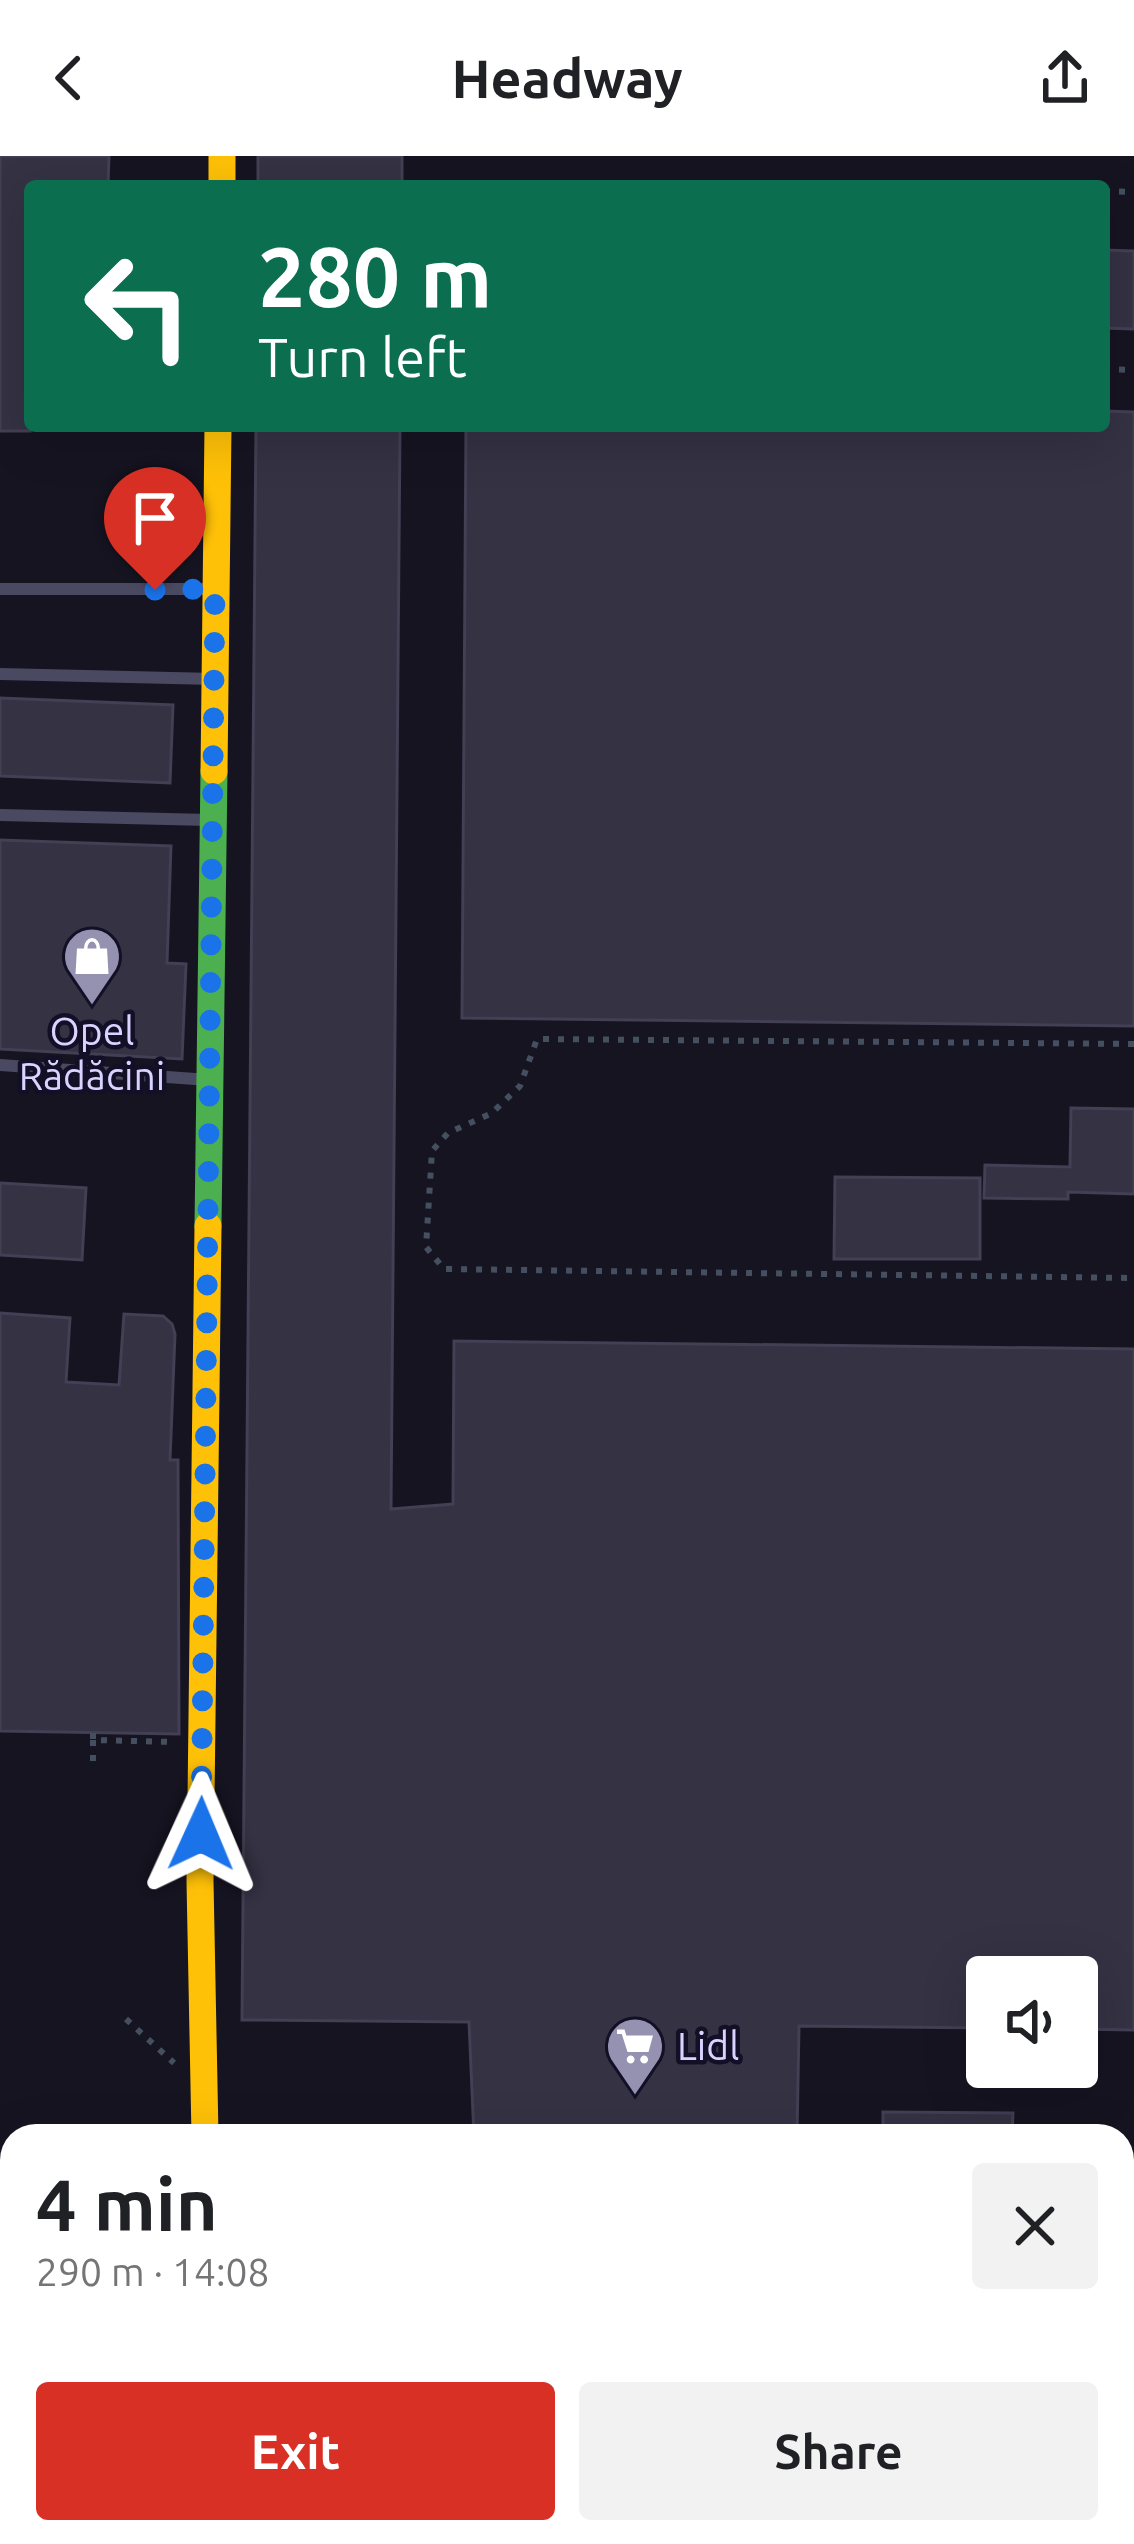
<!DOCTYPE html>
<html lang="en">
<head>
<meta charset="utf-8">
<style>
	:root { --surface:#fff; --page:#f2f2f2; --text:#202124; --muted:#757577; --accent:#d93025 }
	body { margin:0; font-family:Ubuntu,sans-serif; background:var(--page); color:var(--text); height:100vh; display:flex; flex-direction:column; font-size:45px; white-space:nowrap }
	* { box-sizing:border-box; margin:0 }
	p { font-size:39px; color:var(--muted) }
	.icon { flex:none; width:66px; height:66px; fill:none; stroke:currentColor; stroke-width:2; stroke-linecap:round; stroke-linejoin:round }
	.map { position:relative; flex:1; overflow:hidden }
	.side { position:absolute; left:0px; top:1968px; width:1134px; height:420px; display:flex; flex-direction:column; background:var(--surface); border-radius:36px 36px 0 0; box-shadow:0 12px 48px #0002 }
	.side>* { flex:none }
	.guide { position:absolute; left:24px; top:24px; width:1086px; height:252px; border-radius:12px; box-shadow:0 12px 48px #0002; background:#0b6e4f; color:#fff; overflow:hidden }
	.controls { position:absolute; left:966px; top:1800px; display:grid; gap:24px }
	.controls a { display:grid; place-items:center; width:132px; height:132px; border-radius:12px; background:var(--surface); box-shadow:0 12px 48px #0002; font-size:60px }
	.pin { position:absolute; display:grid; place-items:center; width:102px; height:102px; color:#fff; margin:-123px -51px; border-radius:50% 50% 50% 0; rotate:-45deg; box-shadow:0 0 12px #0007 }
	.pin .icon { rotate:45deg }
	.me { position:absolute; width:132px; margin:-66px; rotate:1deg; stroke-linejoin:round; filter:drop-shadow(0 0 9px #0008) }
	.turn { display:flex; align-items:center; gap:42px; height:252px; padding:0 36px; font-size:54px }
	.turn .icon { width:156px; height:156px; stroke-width:2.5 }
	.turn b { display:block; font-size:84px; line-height:102px }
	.round { display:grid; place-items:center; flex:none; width:126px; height:126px; border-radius:12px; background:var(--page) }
	.overview { display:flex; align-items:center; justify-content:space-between; height:204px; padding:0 36px }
	h1 { font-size:72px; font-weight:600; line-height:90px }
	.action { display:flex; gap:24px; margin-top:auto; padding:24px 36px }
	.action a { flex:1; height:138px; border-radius:12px; background:var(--accent); color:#fff; font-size:48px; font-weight:600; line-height:138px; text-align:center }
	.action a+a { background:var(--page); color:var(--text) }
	header { display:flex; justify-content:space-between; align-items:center; height:156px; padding:0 36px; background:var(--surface); font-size:54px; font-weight:600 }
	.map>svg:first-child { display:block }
	.green { fill:#132c2d }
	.building { fill:#343243; stroke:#433f54; stroke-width:3 }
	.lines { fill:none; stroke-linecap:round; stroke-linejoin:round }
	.path { stroke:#44505f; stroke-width:6; stroke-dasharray:6 9; stroke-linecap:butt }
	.lane { stroke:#4a4962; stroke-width:12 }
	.fast { stroke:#4caf50; stroke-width:27 }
	.slow { stroke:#ffc107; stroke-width:27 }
	.jam { stroke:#c62828; stroke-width:27 }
	.route { stroke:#1a73e8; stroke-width:21; stroke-dasharray:0 37.8 }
	.labels { text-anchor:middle; stroke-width:9; stroke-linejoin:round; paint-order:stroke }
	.poi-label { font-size:39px; fill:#d9d4ff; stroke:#130f26 }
</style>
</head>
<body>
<header><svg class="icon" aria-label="back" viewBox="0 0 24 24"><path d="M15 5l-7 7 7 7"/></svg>Headway<svg class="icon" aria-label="share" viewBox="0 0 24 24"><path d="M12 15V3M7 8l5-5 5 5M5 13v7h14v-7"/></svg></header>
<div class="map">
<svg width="1134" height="2388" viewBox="0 0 1134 2388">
	<rect width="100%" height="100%" fill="#161421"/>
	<path class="green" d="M0 2226H12V2353H0Z
		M179 2376H263L259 2388H183Z"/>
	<path class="building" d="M0 0H109L108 30H30V275H0Z
		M258 0H402V30H258Z
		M1104 94 1134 95V173L1104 172Z
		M1104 255 1134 256V870L462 862 466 270H1104Z
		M256 270H400L391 1353 453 1348 454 1185 1134 1193V1874L1077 1873V1821H987V1872L799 1870 797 1980H474L469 1866 242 1864Z
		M0 542 173 549 170 627 0 620Z
		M0 684 171 690 167 807 186 808 182 903 0 893Z
		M1071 952 1134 953V1038L1068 1036V1043L984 1042 985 1009 1070 1011Z
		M835 1021 980 1022V1103H834Z
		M0 1027 86 1032 82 1104 0 1099Z
		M0 1157 70 1162 66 1226 119 1229 124 1158 163 1160 172 1168 175 1178 170 1304H178L179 1578 0 1575Z
		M883 1956 1013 1957 1012 1980H883Z"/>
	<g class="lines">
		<path class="path" d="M1104 35 1134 36
			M1104 213 1134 214
			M1134 888 537 883 520 930 492 957 448 977 432 995 426 1091 444 1113 1134 1122
			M93 1577V1584L174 1586
			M93 1584V1612
			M126 1863 174 1907
			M0 2364H12"/>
		<path class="lane" d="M0 433H215
			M0 518 215 523
			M0 659 209 664
			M0 909 209 924
			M801 2388 802 2376
			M1064 2388 1065 2376"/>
		<path class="fast" d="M208 1070 214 615
			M465 2376 525 2388
			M116 2388 140 2376"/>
		<path class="slow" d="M222 0V30
			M214 615 218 270
			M205 1980 200 1725 208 1070"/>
		<path class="jam" d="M284 2388 286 2376"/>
	</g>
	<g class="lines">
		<path class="route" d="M155 434 215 433 201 1678"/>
	</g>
	<defs>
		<g id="shop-pin" transform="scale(3)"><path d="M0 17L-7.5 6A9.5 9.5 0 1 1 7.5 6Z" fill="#9591b1" stroke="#130f26"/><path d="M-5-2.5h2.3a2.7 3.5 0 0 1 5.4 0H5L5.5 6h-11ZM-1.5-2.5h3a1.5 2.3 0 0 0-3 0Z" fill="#fff"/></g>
		<g id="supermarket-pin" transform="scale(3)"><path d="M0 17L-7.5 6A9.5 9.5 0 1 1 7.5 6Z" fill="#9591b1" stroke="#130f26"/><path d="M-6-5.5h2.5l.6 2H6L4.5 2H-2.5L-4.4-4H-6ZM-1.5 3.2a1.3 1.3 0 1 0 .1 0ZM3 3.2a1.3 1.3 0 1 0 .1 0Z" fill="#fff"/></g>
	</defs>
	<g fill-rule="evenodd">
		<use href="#shop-pin" x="92" y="800"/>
		<use href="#supermarket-pin" x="635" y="1890"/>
	</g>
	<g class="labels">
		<g class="poi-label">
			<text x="92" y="889">Opel<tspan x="92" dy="45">Rădăcini</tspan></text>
			<text x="677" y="1904" text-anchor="start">Lidl</text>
		</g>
	</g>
</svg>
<div class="controls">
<a><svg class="icon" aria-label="sound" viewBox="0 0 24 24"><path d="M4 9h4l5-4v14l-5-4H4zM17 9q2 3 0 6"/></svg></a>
</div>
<div class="pin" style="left:155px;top:434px;background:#d93025"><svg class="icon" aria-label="arrive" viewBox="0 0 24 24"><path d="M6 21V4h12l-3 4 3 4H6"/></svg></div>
<svg class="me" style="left:201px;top:1678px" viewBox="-20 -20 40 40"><path d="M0-17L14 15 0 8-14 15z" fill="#1a73e8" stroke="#fff" stroke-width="4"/></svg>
<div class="guide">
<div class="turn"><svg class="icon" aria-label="left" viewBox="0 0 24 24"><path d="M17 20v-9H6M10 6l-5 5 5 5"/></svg><div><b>280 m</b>Turn left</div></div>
</div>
<section class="side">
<div class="overview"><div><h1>4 min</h1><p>290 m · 14:08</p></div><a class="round"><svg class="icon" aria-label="close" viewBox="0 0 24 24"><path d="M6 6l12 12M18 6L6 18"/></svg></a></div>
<div class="action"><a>Exit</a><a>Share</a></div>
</section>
</div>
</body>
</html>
